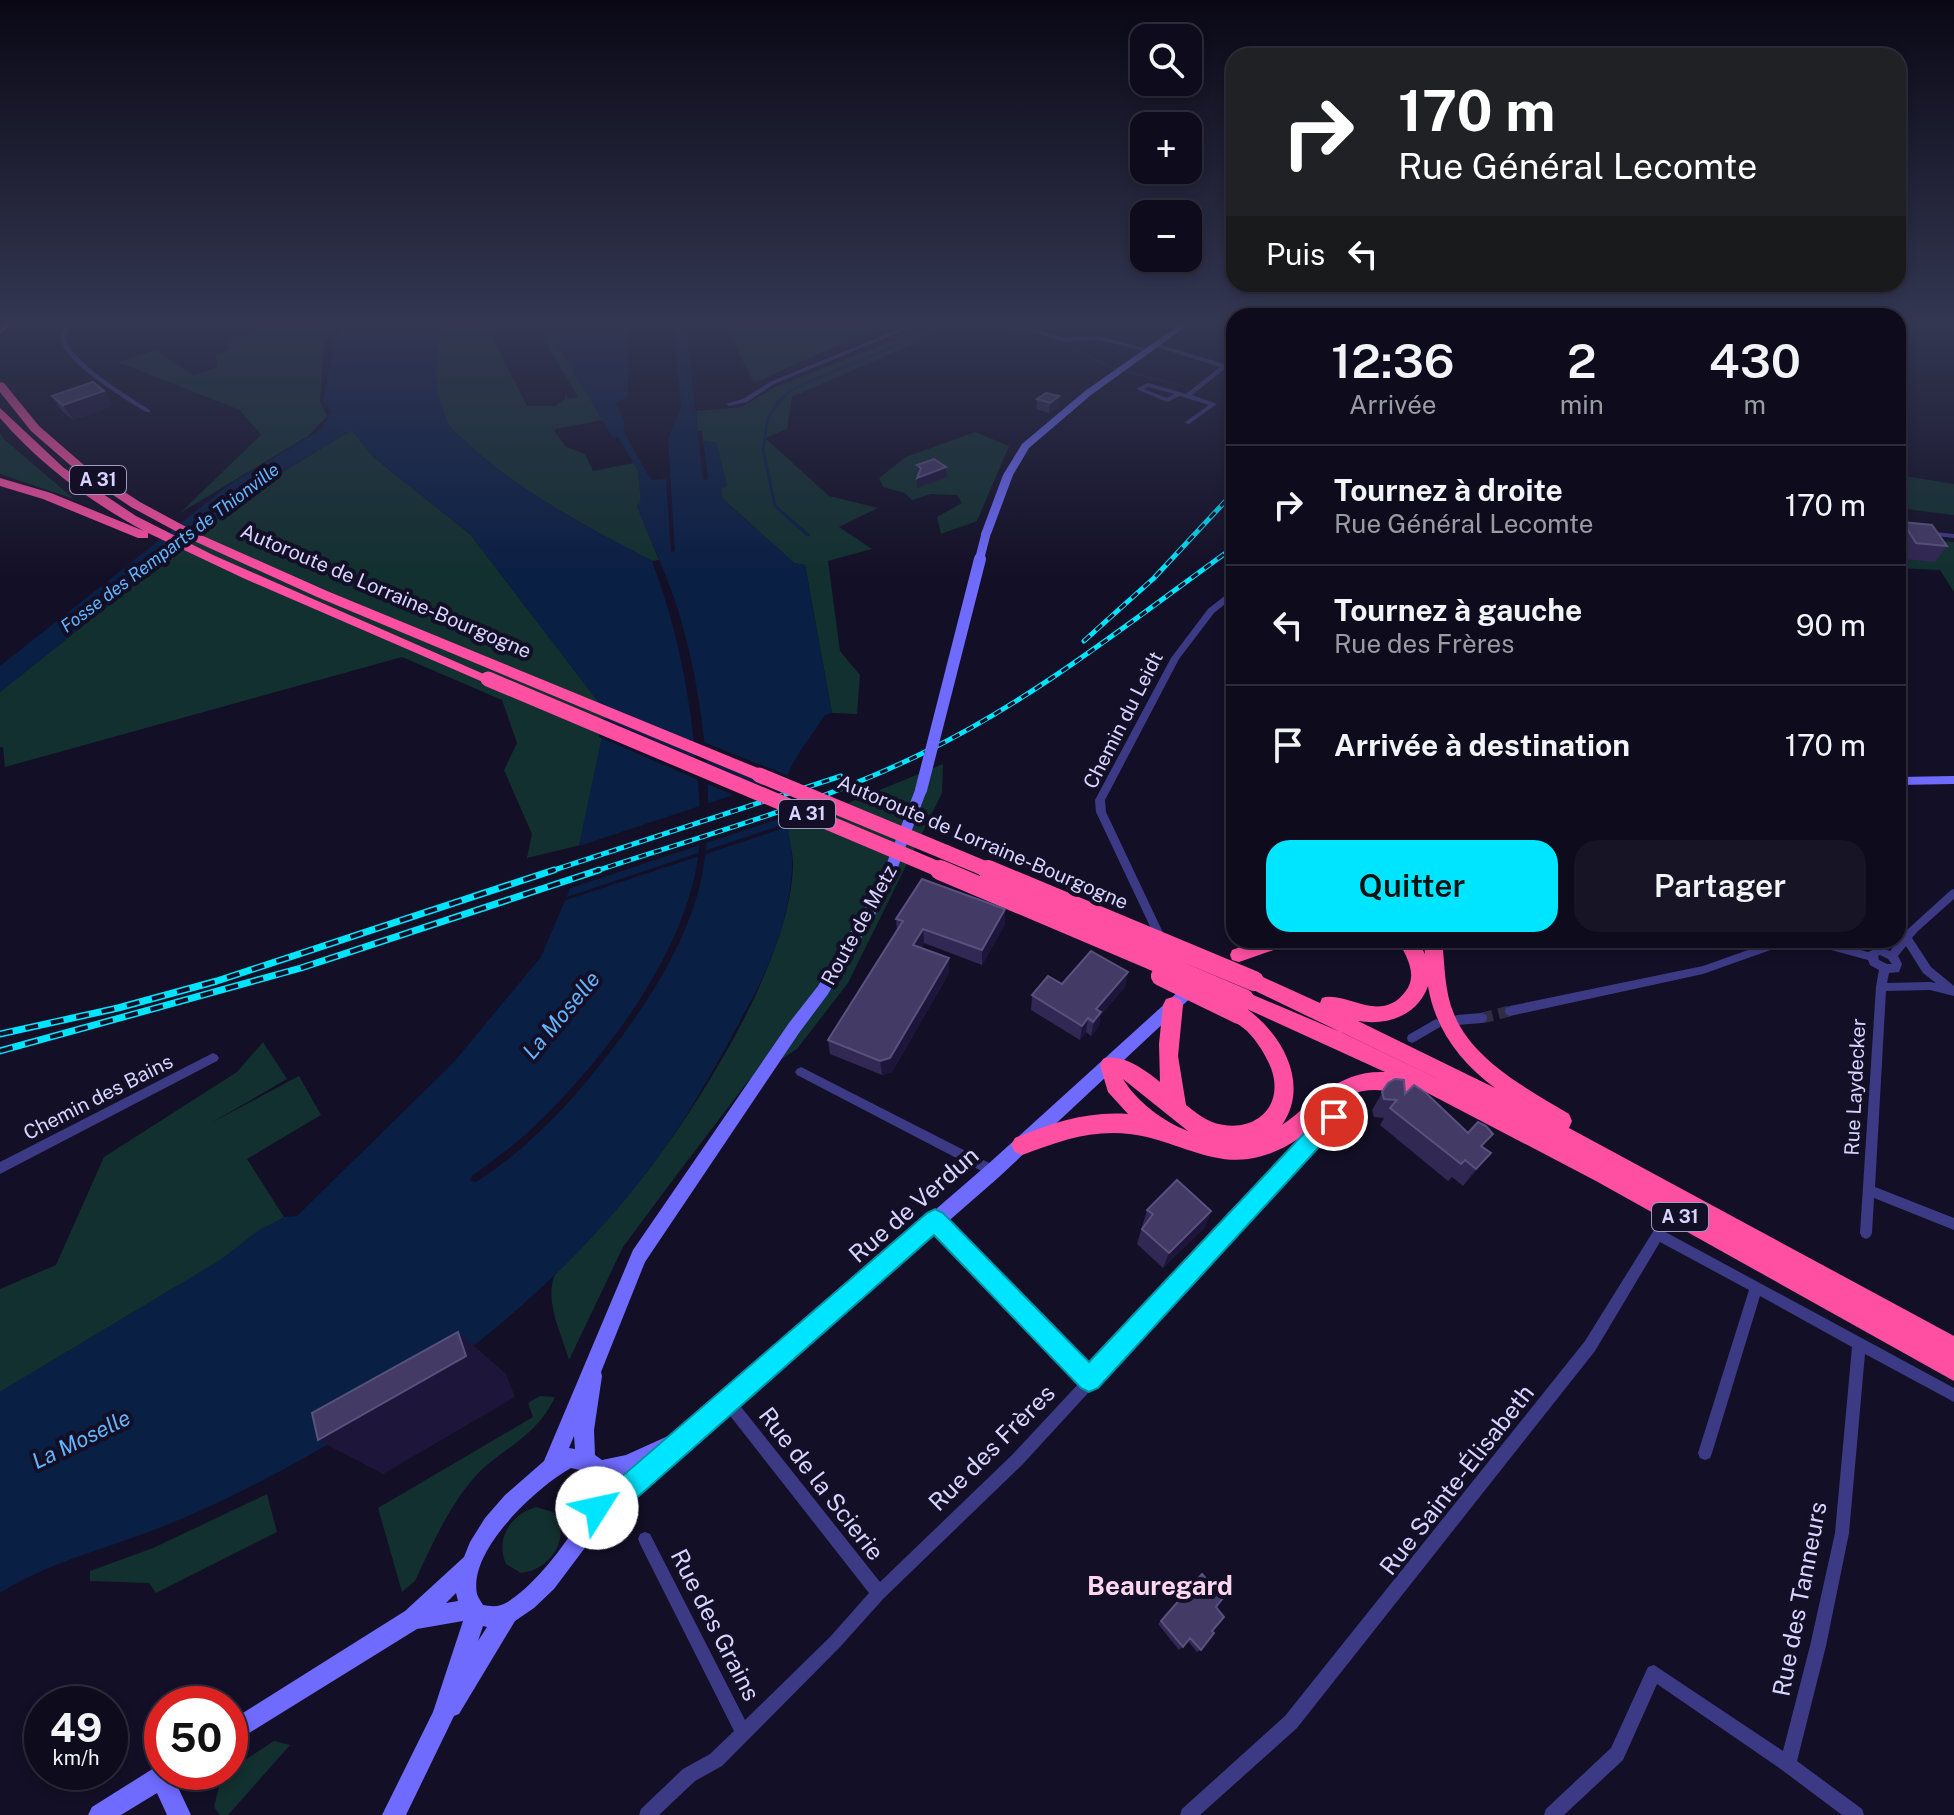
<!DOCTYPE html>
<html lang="fr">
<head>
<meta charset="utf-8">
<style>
	:root { --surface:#0e0b1c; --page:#171425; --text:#f1f3f6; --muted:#9b9ba3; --line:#2e2b3b; --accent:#00e5ff }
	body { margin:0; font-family:"Public Sans",sans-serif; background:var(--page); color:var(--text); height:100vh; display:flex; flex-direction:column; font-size:30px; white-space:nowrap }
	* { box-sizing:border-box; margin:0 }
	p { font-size:26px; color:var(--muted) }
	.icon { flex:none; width:44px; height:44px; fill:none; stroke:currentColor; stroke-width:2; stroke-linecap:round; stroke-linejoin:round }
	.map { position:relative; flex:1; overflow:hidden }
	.details { position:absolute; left:1226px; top:308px; width:680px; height:640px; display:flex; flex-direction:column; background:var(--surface); border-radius:24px; box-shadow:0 4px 12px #0003,0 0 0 2px var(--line) }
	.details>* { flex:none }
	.guide { position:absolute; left:1226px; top:48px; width:680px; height:244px; border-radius:24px; box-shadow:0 4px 12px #0003,0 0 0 2px var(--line); background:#202124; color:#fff; overflow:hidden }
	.fabs { position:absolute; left:1130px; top:24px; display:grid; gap:16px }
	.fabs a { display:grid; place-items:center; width:72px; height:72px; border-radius:16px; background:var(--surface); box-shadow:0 4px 12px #0003,0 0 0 2px var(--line); font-size:40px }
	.speed { position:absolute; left:24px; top:1686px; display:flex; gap:16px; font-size:40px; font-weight:700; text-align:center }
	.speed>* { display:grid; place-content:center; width:104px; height:104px; border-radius:50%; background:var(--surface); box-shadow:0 4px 12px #0003,0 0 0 2px var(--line); line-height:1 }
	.speed small { font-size:20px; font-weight:400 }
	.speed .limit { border:12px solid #d22; background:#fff; color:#111 }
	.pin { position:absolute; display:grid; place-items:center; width:68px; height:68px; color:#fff; margin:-34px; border:4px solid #fff; border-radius:50%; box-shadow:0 2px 8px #0007 }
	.me { position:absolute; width:88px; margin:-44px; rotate:55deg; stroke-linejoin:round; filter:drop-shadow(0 0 6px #0008) }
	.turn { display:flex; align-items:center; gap:28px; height:168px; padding:0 40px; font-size:36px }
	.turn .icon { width:104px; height:104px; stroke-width:2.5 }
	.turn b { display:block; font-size:56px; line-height:68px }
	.then { display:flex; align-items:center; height:76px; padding:0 40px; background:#0003; gap:16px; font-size:30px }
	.eta { display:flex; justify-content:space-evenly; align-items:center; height:136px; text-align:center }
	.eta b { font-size:48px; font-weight:600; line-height:56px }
	.action { display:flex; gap:16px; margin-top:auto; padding:16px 40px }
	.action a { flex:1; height:92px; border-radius:24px; background:var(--accent); color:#111; font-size:32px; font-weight:600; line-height:92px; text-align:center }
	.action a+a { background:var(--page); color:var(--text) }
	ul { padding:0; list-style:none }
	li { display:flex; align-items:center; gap:24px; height:120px; padding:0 40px; border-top:2px solid var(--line) }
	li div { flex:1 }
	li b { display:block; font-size:30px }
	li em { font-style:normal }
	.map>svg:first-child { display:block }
	.green { fill:#12302f }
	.water { fill:#0a1f44 }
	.pier { fill:#130f26 }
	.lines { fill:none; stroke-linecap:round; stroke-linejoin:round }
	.stream { stroke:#0a1f44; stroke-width:3 }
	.street-tunnel { stroke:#312d47; stroke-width:11; stroke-dasharray:11 6; stroke-linecap:butt }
	.street { fill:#3d3a85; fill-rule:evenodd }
	.secondary { fill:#6f6bff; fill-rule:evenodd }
	.highway { fill:#ff4fa3; fill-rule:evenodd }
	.rail-far1-casing { stroke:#00e5ff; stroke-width:5 }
	.rail-casing { stroke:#00e5ff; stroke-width:7 }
	.rail-far1 { stroke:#130f26; stroke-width:3; stroke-dasharray:8; stroke-linecap:butt }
	.rail { stroke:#130f26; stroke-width:4; stroke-dasharray:13; stroke-linecap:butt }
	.secondary-bridge-far1 { stroke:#6f6bff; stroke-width:9 }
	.secondary-bridge { stroke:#6f6bff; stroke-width:12 }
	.highway-bridge-far1 { stroke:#ff4fa3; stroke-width:15 }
	.highway-bridge { stroke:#ff4fa3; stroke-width:20 }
	.wall { fill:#312854 }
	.shaded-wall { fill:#1d163a }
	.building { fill:#433a66; stroke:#5a527e; stroke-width:2 }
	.route { fill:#00e5ff; stroke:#0095a6; stroke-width:2 }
	.labels { text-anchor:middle; stroke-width:8; stroke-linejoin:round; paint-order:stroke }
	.shield { fill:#130f26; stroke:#9e99be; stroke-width:2 }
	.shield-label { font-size:18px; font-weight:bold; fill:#d9d4ff }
	.far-water-label { font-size:18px; font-style:italic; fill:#62b6ff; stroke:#130f26 }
	.street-label { font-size:20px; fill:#d9d4ff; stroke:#130f26 }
	.water-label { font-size:22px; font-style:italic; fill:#62b6ff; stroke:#130f26 }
	.near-street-label { font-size:24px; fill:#d9d4ff; stroke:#130f26 }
	.near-neighbourhood-label { font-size:26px; font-weight:bold; fill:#ffd6f0; stroke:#130f26 }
</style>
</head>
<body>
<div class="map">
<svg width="1954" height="1815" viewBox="0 0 1954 1815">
	<rect width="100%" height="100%" fill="#130f26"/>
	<path class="green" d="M269 323H342L324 343 320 402 327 416 308 436 180 513 261 435 240 410 118 362 156 350 194 376 218 367 216 355 231 349 226 343Z
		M449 323H494L493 339 527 406H555L565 399 566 394 568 399 578 397 541 334 538 323H549L558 346 603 420 556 429 555 432 566 447 585 454 593 471 634 463 638 470 641 502 637 506 659 560 652 561C587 527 518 491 465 441 460 436 452 430 448 423 433 392 431 353 449 323Z
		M728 323H900L836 346 754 383 728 332Z
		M937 323H989L1027 335 949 328 792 397 787 429 765 438 829 496 878 508 839 527 872 549 828 561 840 651 860 675 857 714 832 713 805 565 794 563 722 498 717 443 703 441 702 431H698L696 411 742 407 775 387Z
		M352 430 372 456 470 534 607 713 581 845 527 858 532 834 504 770 517 743 502 700 402 657 5 767 3 747H0V692L253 490Z
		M975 432 1009 446 977 521 941 534 937 517 962 503 957 495 931 494 912 500 905 493 883 487 879 478 906 457Z
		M0 433 5 440 74 499 0 474Z
		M1898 475 1954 484V515L1898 508Z
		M1898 537 1954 542V592L1940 570 1898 568Z
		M943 764 942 793 848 983 797 1049 749 1080 678 1173 623 1247 569 1360C562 1335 545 1303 554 1277 557 1268 619 1206 631 1192 692 1118 792 961 793 864 793 853 789 840 787 828Z
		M263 1042 287 1079 211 1123 299 1076 321 1115 247 1159 284 1217 219 1261 0 1392V1289L56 1265 104 1157 237 1072Z
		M540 1396 555 1397C535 1440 501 1447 473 1479 448 1508 431 1547 415 1581L402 1592 378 1508 533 1417 528 1403Z
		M267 1494 277 1532 156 1593 149 1583 90 1581V1571L153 1548Z
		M536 1507 553 1512C573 1538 550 1570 521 1573L506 1564C495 1539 510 1515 536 1507Z
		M274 1741 290 1745 228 1815H220L214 1807 222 1775Z"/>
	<path class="water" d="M346 323H449C431 353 433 392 448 423 452 430 460 436 465 441 518 491 587 527 652 561 677 628 689 689 696 761 699 794 703 830 697 864 680 963 597 1069 524 1136 508 1150 489 1163 472 1176L470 1181 476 1182C529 1148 572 1102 610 1052 651 999 694 932 704 864 716 790 700 679 677 607 666 573 650 539 637 506L641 502 638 470 618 437H612L550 332 549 323H627L628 393 624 399 615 402 625 422 624 432 651 480 666 479 671 552 675 551 668 439 681 406 674 323H686L703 480 708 479 703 441 717 443 727 486 721 489 722 498 794 563 805 565 832 713 825 715C815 731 793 758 788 775 779 804 793 837 792 865 791 913 771 965 748 1006 718 1063 686 1121 647 1172 549 1301 410 1403 267 1478 228 1499 184 1519 143 1534 94 1552 44 1565 0 1593V1392L219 1261 259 1230 284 1217 297 1216 453 1063 541 957 569 891 607 713 470 534 372 456 352 430 253 490 0 692V666L229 485 320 430 332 412 323 400 335 337Z
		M958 323H987L1063 343 1112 366 1228 398 1109 368 1062 344 987 325 943 327 800 387 788 394 780 403 775 402 797 385 941 326Z"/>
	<path class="pier" d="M602 718 700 760V766V760L761 786 765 784 699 756 698 740 789 776 792 779 791 820 784 817 565 890 576 847 733 795 599 737Z
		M791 822V825L775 831 560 902 561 899Z"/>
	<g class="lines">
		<path class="stream" d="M782 398 768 418 763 449 775 506 808 535"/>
		<path class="street-tunnel" d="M1482 1018 1510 1011"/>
		<path class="street" d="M68 323H74C70 328 65 333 67 340 72 363 130 397 150 410V412H146C125 399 66 364 61 340 60 333 64 328 68 323Z
			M914 323H922L774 384 747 402 729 406 726 404 743 399 770 382Z
			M1007 323H1016L1063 338 1099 336 1151 350 1148 352 1099 340 1063 342Z
			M1155 343 1234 367V371L1226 368 1192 395 1217 404 1189 424 1184 423 1209 405 1180 396 1167 402 1136 389 1148 383 1186 394 1220 367 1153 346V344ZM1148 387 1174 394 1167 398 1144 389Z
			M1925 531 1954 534V538L1928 535H1925Z
			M1231 591H1234V597L1214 613 1179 659 1105 800 1106 812 1166 939 1165 942H1157L1156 939 1096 812 1095 800 1171 658 1208 609Z
			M1954 889V899L1918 931 1912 938 1931 967 1954 986V996L1930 990 1886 991 1875 1187 1954 1218V1230L1874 1198 1872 1233 1870 1237 1866 1239 1862 1237 1860 1233 1876 987 1879 970 1870 965 1868 960 1809 944 1779 947 1703 974 1510 1016 1506 1014 1505 1011 1506 1008 1510 1006 1703 966 1776 940H1824L1868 952 1880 947 1890 951 1901 938 1898 933V921L1902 922 1907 930 1951 890ZM1906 946 1923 973 1936 983 1930 982 1887 983 1889 973 1899 972 1902 964 1898 956ZM1880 955 1888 959 1892 964H1887L1879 960 1878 956Z
			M1482 1013 1486 1015 1487 1018 1486 1021 1482 1023 1457 1025 1453 1023 1452 1020 1453 1017 1457 1015Z
			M1436 1019 1440 1021 1441 1024 1440 1027 1416 1041 1412 1043 1408 1041 1407 1038 1408 1035Z
			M213 1053 217 1055 219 1058 217 1061 0 1174V1162Z
			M801 1067 997 1167 999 1171 997 1175 993 1177 989 1175 797 1075 795 1072 797 1069Z
			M1353 1091 1357 1092 1359 1096 1357 1100 1022 1465 884 1598 840 1647 722 1766 695 1781 659 1815H639L641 1809 683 1769 710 1754 734 1731 640 1544 638 1539 640 1534 645 1532 650 1534 745 1720 830 1637 869 1593 724 1408 722 1403 724 1398 729 1396 734 1398 880 1582 1012 1455 1081 1381 931 1224 929 1220 931 1216 935 1214 939 1216 1090 1371 1349 1092Z
			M1658 1228 1954 1388V1402L1865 1354 1849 1533 1826 1646 1797 1761 1862 1809 1864 1815H1842L1782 1770 1657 1684 1623 1760 1564 1815H1544L1546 1809 1611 1748 1648 1667 1654 1665 1783 1751 1810 1646 1835 1533 1852 1347 1760 1296 1712 1453 1710 1458 1705 1460 1700 1458 1698 1453 1749 1290 1660 1242 1595 1351 1297 1728 1200 1815H1180L1182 1809 1285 1716 1585 1341 1654 1230Z"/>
		<path class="secondary" d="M1182 323H1191L1091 395 1029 448 1013 475 991 534 982 536 981 534 1003 475 1022 444 1085 391Z
			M1954 776V784L1898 785V777Z
			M921 785 927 790 889 891 828 994 799 1033 645 1262 601 1372 602 1376 594 1430 595 1455 602 1460 626 1455 668 1436 671 1438 987 1165 1190 981 1195 979 1200 981 1202 985 1200 989 999 1177 620 1508 604 1515 593 1537 554 1589 534 1608 515 1621 459 1714 454 1716 406 1815H382L433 1712 463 1621 417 1629 230 1745V1721L405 1611 464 1557 470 1542 485 1518 505 1495 544 1461 633 1250 789 1023 818 986 878 886 915 790ZM574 1436 575 1449 569 1448ZM571 1468 588 1472C590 1477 592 1479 592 1484 593 1515 530 1595 501 1605 495 1607 489 1606 483 1605 481 1601 478 1598 477 1594 468 1550 537 1487 571 1468ZM629 1474 611 1489 612 1478ZM456 1593 458 1601 446 1603ZM483 1626 487 1627 478 1641Z
			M162 1763V1772H179L175 1781 191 1815H167L157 1793 121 1815H88L92 1807Z"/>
		<path class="highway" d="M3 323H14L0 333Z
			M0 382 4 383 39 426 85 466 140 502 201 535 327 591 765 771 767 775 765 779H753L317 597 192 540 131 507 77 471 31 431 0 392Z
			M0 408 64 468 136 516 213 555 495 679 493 682H483L243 578 148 533V538H138L43 499 0 486V478L51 493 144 531C89 501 41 465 0 418Z
			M1260 940H1290L1288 945 1239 962 1232 960 1230 955 1232 950Z
			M1398 940H1417L1425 954 1424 940H1442C1445 964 1444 991 1454 1014 1473 1061 1528 1089 1569 1114L1572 1121 1569 1128 1954 1336V1381L1596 1181 1420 1089 1411 1096C1395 1092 1379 1088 1363 1091 1339 1095 1321 1119 1304 1134 1289 1147 1268 1156 1248 1159 1214 1164 1180 1145 1147 1137 1101 1126 1064 1139 1022 1155L1015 1152 1011 1145 1015 1138C1052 1123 1087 1111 1128 1114L1108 1092 1100 1065 1103 1059C1121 1052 1147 1071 1160 1082L1159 1044 1163 1005 1166 999 1173 997 1180 999 1183 1005 1178 1056 1186 1105C1194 1111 1202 1118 1212 1122 1251 1136 1286 1109 1271 1068 1265 1054 1257 1041 1247 1031 1240 1025 1233 1022 1229 1014L1232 1008 1243 1007 1234 999 1237 993 1244 991 1343 1033 1459 1089 1247 987 1245 981 1247 975 1254 973 1320 1003 1322 998C1345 990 1380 1025 1405 992 1419 975 1406 956 1398 940ZM1428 986C1435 1029 1460 1062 1495 1088L1358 1021C1388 1026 1418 1015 1428 986ZM1247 1009 1385 1072C1338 1070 1316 1101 1282 1125 1310 1085 1283 1035 1247 1009ZM1123 1079 1188 1131C1165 1123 1136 1101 1123 1079Z"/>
		<g class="rail-far1-casing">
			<path id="rail-far1" d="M1084 641 1154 578 1234 492
				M548 872 841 776
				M593 872C704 835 820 804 925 752 1036 698 1134 619 1234 547"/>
		</g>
		<g class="rail-casing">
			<path id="rail" d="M0 1034 118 1008 217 981 554 870
				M0 1051 301 968 599 870"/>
		</g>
		<use href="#rail-far1" class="rail-far1"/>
		<use href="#rail" class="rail"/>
		<path class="secondary-bridge-far1" d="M979 561 986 534"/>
		<path class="secondary-bridge" d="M921 790 980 559"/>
		<path class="highway-bridge-far1" d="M488 679 945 872
			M759 775 993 872"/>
		<path class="highway-bridge" d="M940 870 1244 999
			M988 870 1254 981
			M1161 976 1239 1014"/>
	</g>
	<path class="wall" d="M104 391 113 406 73 420 62 411 52 396Z
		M1037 399 1059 406 1049 413 1036 409Z
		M1903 522 1947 546 1935 562 1904 559 1898 548V530Z
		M896 919 1005 924 982 965 924 943 921 948 949 973 892 1072 882 1075 830 1054 828 1040 897 931Z
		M1128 972 1125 987 1100 1016 1099 1026 1091 1036 1086 1032 1080 1040 1031 1010 1032 995 1062 984Z
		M1388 1083 1468 1133 1493 1134 1482 1147 1477 1170 1463 1186 1452 1177 1448 1181 1380 1125 1384 1118 1374 1117 1372 1110Z
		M1147 1210 1211 1211 1205 1227 1163 1268 1137 1244Z
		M1198 1577 1216 1607 1212 1631 1201 1650 1197 1652 1188 1641 1179 1650 1158 1624Z"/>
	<path class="shaded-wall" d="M104 391 113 406 73 420 63 405Z
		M1059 396V406L1049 413 1050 403Z
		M946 467 947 477 917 488V478Z
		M1005 909V924L982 965V950Z
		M923 929 924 943 914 960 913 945Z
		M949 958V973L892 1072 882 1075 880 1061Z
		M1128 972 1125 987 1100 1016 1099 1026 1091 1036 1096 1009Z
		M1088 1018 1086 1032 1080 1040 1082 1026Z
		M1491 1153 1477 1170 1463 1186 1476 1169Z
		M1211 1211 1205 1227 1163 1268 1169 1253Z
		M458 1332 506 1374 515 1397 383 1474 318 1440Z"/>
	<path class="building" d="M93 382 104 391 63 405 52 396Z
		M1046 393 1059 396 1050 403 1037 399Z
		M934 459 946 467 917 478 921 468 917 465Z
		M1903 522 1932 525 1947 546 1916 543Z
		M922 879 1005 909 982 950 923 929 913 945 949 958 890 1058 880 1061 828 1040 903 921 896 919Z
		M1091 951 1128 972 1096 1009 1101 1012 1093 1022 1088 1018 1082 1026 1032 995 1048 976 1062 984Z
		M1395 1079 1404 1080 1405 1094 1414 1085 1426 1093 1468 1133 1478 1122 1486 1126 1493 1134 1481 1146 1491 1153 1476 1169 1465 1160 1461 1164 1390 1108 1397 1100 1384 1099 1382 1092 1388 1083Z
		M1177 1180 1211 1211 1169 1253 1142 1229 1153 1214 1147 1210Z
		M458 1332 466 1356 318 1440 312 1413Z
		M1202 1574 1223 1598 1216 1607 1224 1617 1212 1631 1214 1633 1201 1650 1190 1638 1183 1647 1161 1621Z"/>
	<linearGradient id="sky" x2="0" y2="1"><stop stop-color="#0a0815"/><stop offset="0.56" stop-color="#333752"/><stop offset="1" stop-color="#333752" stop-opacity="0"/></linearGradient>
	<rect width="1954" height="577" fill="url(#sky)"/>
	<path class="route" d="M1334 1107 1341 1110 1344 1117 1341 1123 1098 1388 1089 1392 1081 1388 934 1235 623 1510 597 1522 588 1518 584 1508 588 1499 604 1492 927 1213 935 1209 943 1213 1089 1362 1326 1110Z"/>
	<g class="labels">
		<g class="shield">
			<rect x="70" y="466" width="56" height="28" rx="6"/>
			<rect x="779" y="800" width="56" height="28" rx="6"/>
			<rect x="1652" y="1203" width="56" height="28" rx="6"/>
		</g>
		<g class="shield-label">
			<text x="98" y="486">A 31</text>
			<text x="807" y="820">A 31</text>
			<text x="1680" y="1223">A 31</text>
		</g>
		<g class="far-water-label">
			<text transform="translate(170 548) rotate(-37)" y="6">Fosse des Remparts de Thionville</text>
		</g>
		<g class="street-label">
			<text transform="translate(386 591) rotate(23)" y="7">Autoroute de Lorraine-Bourgogne</text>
			<text transform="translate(1123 720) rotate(-63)" y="7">Chemin du Leidt</text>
			<text transform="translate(983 842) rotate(23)" y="7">Autoroute de Lorraine-Bourgogne</text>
			<text transform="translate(859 925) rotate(-61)" y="7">Route de Metz</text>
			<text transform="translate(1855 1087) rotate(-87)" y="7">Rue Laydecker</text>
			<text transform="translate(98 1097) rotate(-27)" y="7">Chemin des Bains</text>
		</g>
		<g class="water-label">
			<text transform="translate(561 1015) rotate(-50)" y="8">La Moselle</text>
			<text transform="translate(81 1439) rotate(-26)" y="8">La Moselle</text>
		</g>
		<g class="near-street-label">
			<text transform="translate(914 1205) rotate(-41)" y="8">Rue de Verdun</text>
			<text transform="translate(992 1448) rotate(-45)" y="8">Rue des Frères</text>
			<text transform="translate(1457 1480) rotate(-52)" y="8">Rue Sainte-Élisabeth</text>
			<text transform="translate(821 1484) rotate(52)" y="8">Rue de la Scierie</text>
			<text transform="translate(1800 1599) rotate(-79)" y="8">Rue des Tanneurs</text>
			<text transform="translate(715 1625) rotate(63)" y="8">Rue des Grains</text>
		</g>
		<g class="near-neighbourhood-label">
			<text x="1160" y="1595">Beauregard</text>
		</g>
	</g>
</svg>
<div class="fabs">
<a><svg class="icon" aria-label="search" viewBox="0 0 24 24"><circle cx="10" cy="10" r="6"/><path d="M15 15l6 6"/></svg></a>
<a>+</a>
<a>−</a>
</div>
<div class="speed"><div>49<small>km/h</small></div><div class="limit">50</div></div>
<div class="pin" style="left:1334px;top:1117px;background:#d93025"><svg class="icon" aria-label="arrive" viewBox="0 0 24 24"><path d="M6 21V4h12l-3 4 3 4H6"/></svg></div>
<svg class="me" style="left:597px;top:1508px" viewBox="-20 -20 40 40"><circle r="19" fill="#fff"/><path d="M0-13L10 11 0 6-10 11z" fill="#00e5ff"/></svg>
<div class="guide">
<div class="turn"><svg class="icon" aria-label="right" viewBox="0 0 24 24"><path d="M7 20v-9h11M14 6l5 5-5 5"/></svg><div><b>170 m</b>Rue Général Lecomte</div></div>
<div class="then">Puis<svg class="icon" aria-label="left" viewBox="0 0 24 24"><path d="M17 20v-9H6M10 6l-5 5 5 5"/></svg></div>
</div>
<section class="details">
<div class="eta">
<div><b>12:36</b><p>Arrivée</p></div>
<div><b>2</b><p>min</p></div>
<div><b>430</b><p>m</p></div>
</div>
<ul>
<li><svg class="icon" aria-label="right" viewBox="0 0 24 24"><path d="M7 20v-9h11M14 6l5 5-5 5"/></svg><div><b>Tournez à droite</b><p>Rue Général Lecomte</p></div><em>170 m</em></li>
<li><svg class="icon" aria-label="left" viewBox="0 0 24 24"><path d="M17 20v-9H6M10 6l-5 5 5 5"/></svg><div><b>Tournez à gauche</b><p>Rue des Frères</p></div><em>90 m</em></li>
<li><svg class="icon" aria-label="arrive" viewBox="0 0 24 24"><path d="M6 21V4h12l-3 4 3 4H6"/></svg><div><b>Arrivée à destination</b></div><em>170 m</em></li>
</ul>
<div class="action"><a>Quitter</a><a>Partager</a></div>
</section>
</div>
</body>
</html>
